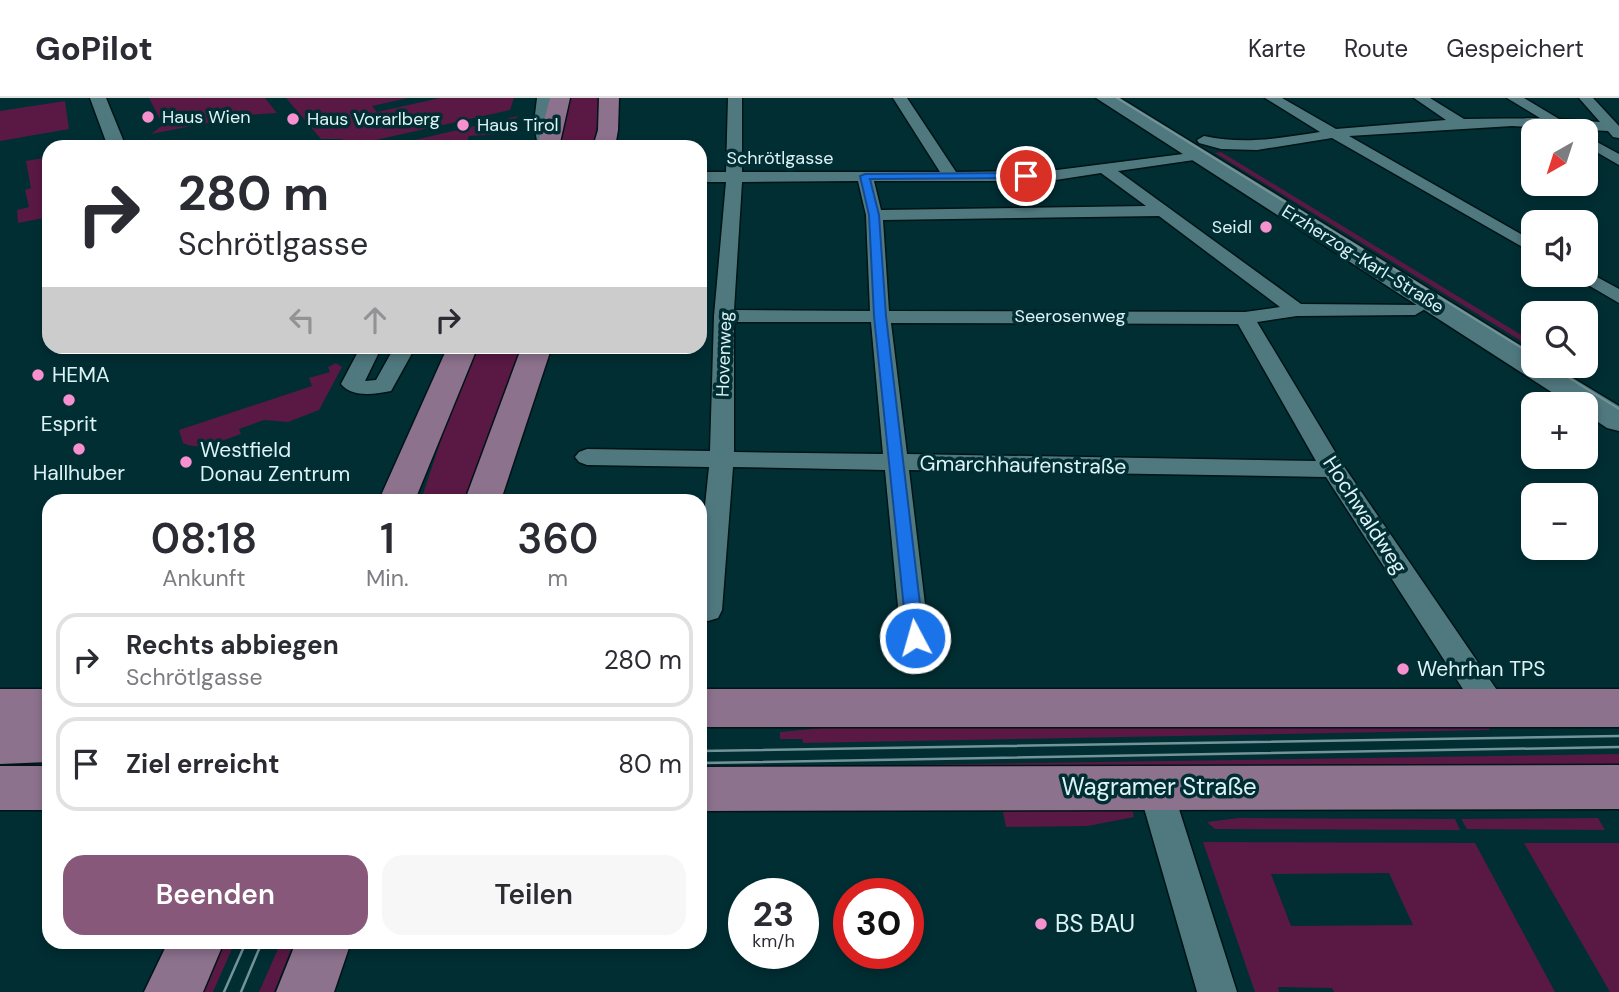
<!DOCTYPE html>
<html lang="de">
<head>
<meta charset="utf-8">
<style>
	:root { --surface:#fff; --page:#f7f7f7; --text:#2b2b33; --muted:#7c7c81; --line:#e1e1e2; --accent:#875879 }
	body { margin:0; font-family:"DM Sans",sans-serif; background:var(--page); color:var(--text); height:100vh; display:flex; flex-direction:column; font-size:26px; white-space:nowrap }
	* { box-sizing:border-box; margin:0 }
	p { font-size:23px; color:var(--muted) }
	.icon { flex:none; width:38px; height:38px; fill:none; stroke:currentColor; stroke-width:2; stroke-linecap:round; stroke-linejoin:round }
	.map { position:relative; flex:1; overflow:hidden }
	.details { position:absolute; left:42px; top:396px; width:665px; height:455px; display:flex; flex-direction:column; background:var(--surface); border-radius:21px; box-shadow:0 4px 10px #0003 }
	.details>* { flex:none }
	.top-card { position:absolute; left:42px; top:42px; width:665px; height:214px; border-radius:21px; box-shadow:0 4px 10px #0003; background:#fff; color:var(--text); overflow:hidden }
	.needle { width:46px; rotate:219deg }
	.tools { position:absolute; left:1521px; top:21px; display:grid; gap:14px }
	.tools a { display:grid; place-items:center; width:77px; height:77px; border-radius:14px; background:var(--surface); box-shadow:0 4px 10px #0003; font-size:35px }
	.speed { position:absolute; left:728px; top:780px; display:flex; gap:14px; font-size:35px; font-weight:700; text-align:center }
	.speed>* { display:grid; place-content:center; width:91px; height:91px; border-radius:50%; background:var(--surface); box-shadow:0 4px 10px #0003; line-height:1 }
	.speed small { font-size:18px; font-weight:400 }
	.speed .limit { border:10px solid #d22; background:#fff; color:#111 }
	.pin { position:absolute; display:grid; place-items:center; width:60px; height:60px; color:#fff; margin:-30px; border:4px solid #fff; border-radius:50%; box-shadow:0 2px 7px #0007 }
	.me { position:absolute; width:77px; margin:-38px; rotate:354deg; stroke-linejoin:round; filter:drop-shadow(0 0 5px #0008) }
	.turn { display:flex; align-items:center; gap:24px; height:147px; padding:0 21px; font-size:32px }
	.turn .icon { width:91px; height:91px; stroke-width:2.5 }
	.turn b { display:block; font-size:49px; line-height:60px }
	.lanes { display:flex; align-items:center; height:66px; padding:0 21px; background:#0003; justify-content:center; gap:35px; direction:ltr }
	.lanes .off { opacity:.35 }
	.eta { display:flex; justify-content:space-evenly; align-items:center; height:119px; text-align:center }
	.eta b { font-size:42px; font-weight:600; line-height:49px }
	.primary-button { display:flex; gap:14px; margin-top:auto; padding:14px 21px }
	.primary-button a { flex:1; height:80px; border-radius:21px; background:var(--accent); color:#fff; font-size:28px; font-weight:600; line-height:80px; text-align:center }
	.primary-button a+a { background:var(--page); color:var(--text) }
	ul { padding:0; list-style:none }
	li { display:flex; align-items:center; gap:21px; height:94px; margin:0 14px 10px; padding:0 7px; border:4px solid var(--line); border-radius:21px }
	li div { flex:1 }
	li b { display:block; font-size:26px }
	li em { font-style:normal }
	header { display:flex; align-items:center; gap:42px; box-sizing:border-box; height:98px; padding:0 35px; background:var(--surface); border-bottom:2px solid var(--line) }
	header strong { font-size:33px }
	nav { display:flex; gap:38px; margin-inline-start:auto; font-size:24px }
	.map>svg:first-child { display:block }
	.green { fill:#591944; fill-rule:evenodd }
	.lines { fill:none; stroke-linecap:round; stroke-linejoin:round }
	.minor-casing { stroke:#011416; stroke-width:3 }
	.tertiary-casing { stroke:#011416; stroke-width:3 }
	.secondary-casing { stroke:#011416; stroke-width:3 }
	.primary-casing { stroke:#011416; stroke-width:3 }
	.minor { fill:#50797f; fill-rule:evenodd }
	.tertiary { fill:#50797f; fill-rule:evenodd }
	.secondary { fill:#50797f; fill-rule:evenodd }
	.primary { fill:#8d728e; fill-rule:evenodd }
	.tram-far1 { stroke:#739498; stroke-width:2 }
	.tram { stroke:#739498; stroke-width:2.5 }
	.route { fill:#1a73e8; stroke:#114b97; stroke-width:2 }
	.poi-dot { fill:#f790ce; stroke:#012e33; stroke-width:2.5 }
	.labels { text-anchor:middle; stroke-width:7; stroke-linejoin:round; paint-order:stroke }
	.far-poi-label { font-size:18px; fill:#ddf3f6; stroke:#012e33; text-anchor:start }
	.far-street-label { font-size:18px; fill:#ddf3f6; stroke:#012e33 }
	.poi-label { font-size:21px; fill:#ddf3f6; stroke:#012e33; text-anchor:start }
	.street-label { font-size:21px; fill:#ddf3f6; stroke:#012e33 }
	.near-street-label { font-size:24px; fill:#ddf3f6; stroke:#012e33 }
	.near-poi-label { font-size:24px; fill:#ddf3f6; stroke:#012e33; text-anchor:start }
</style>
</head>
<body>
<header>
<strong>GoPilot</strong>
<nav><a>Karte</a><a>Route</a><a>Gespeichert</a></nav>
</header>
<div class="map">
<svg width="1619" height="894" viewBox="0 0 1619 894">
	<rect width="100%" height="100%" fill="#012e33"/>
	<path class="green" d="M149 0H265L277 15 248 17 151 36 163 27Z
		M286 0H408L372 8 377 14 440 0H514L510 12 358 46 360 49H349L342 41H321Z
		M569 0H601L594 49H558Z
		M65 3 69 31 0 43V13Z
		M518 18 503 36 469 38 465 49H385Z
		M1221 54 1533 244V250L1215 55Z
		M49 59V119L18 125 17 112 29 109 25 92 31 90 26 63Z
		M472 249H524L469 402H421Z
		M336 265 342 269 319 312 288 324 264 322 239 331 241 336C223 342 201 354 183 345L179 332 312 288 309 280 330 274 328 269Z
		M865 626H1486L1490 632 803 645 802 641H780V634Z
		M1619 656V672L782 669Z
		M1030 709 1132 711 1134 719 1088 728 1006 729 1003 714Z
		M1239 720 1455 721 1460 732 1215 731 1207 724Z
		M1598 720 1605 732 1467 731 1461 721Z
		M1203 744 1475 745 1555 894H1334L1332 890 1278 889 1279 894H1255ZM1389 775 1413 827 1291 828 1271 776Z
		M1524 745H1619V894H1610Z
		M222 844H235L213 894H199Z
		M281 844H294L274 894H259Z"/>
	<g class="lines">
		<g class="minor-casing">
			<path id="minor" d="M537 0H551L548 25 552 49H538L534 25Z
				M728 0H742V74H940L893 0H907L956 74 1049 73 1199 54 1202 57 1199 60 1194 62 1118 73 1301 206 1422 207 1425 211 1415 217 1297 218 1257 224 1343 367 1503 601 1507 610 1503 619 1492 623 1481 619 1326 379 909 372 929 540 925 548 915 551 905 548 901 540 885 372 733 369 722 512 718 520 708 523 700 520V456L709 369 587 367 579 364 575 359 579 354 587 351 710 353 714 218 726 84H700V74H726ZM1101 75 1146 108 881 112 874 83H1049ZM858 83 866 117 870 213 734 212 742 84ZM1159 118 1280 209 1245 214 889 213 883 122ZM734 224H871L883 356 734 354ZM891 225 1238 226 1316 363 907 356Z
				M1265 0H1282L1336 31 1446 22 1414 0H1430L1464 21 1540 20 1507 0H1524L1559 21 1600 24 1579 0H1593L1619 28V40L1613 39 1608 33 1512 28 1349 38 1533 143V155L1332 40 1257 52 1221 51 1199 45 1197 42 1204 38C1244 47 1281 40 1320 34Z
				M1586 38 1619 56V67L1586 48Z
				M1586 173 1619 191V205L1571 177H1586Z
				M361 248H382L365 283 376 282 395 248H416L391 293C375 296 352 300 341 286Z
				M1155 674 1167 678 1172 689 1237 894H1197L1138 689 1143 678Z"/>
		</g>
		<g class="tertiary-casing">
			<path id="tertiary" d="M90 0H106L126 49H108Z"/>
		</g>
		<g class="secondary-casing">
			<path id="secondary" d="M1096 0H1120L1533 255V268H1553L1619 308V333L1607 330 1586 316V306H1570Z"/>
		</g>
		<g class="primary-casing">
			<path id="primary" d="M550 0H570L559 49H537Z
				M599 0H619L618 32 615 49H593L598 32Z
				M448 248H478L415 402H379Z
				M522 248H552L501 402H465Z
				M0 591H49V664L0 666Z
				M700 591H1619V629H700Z
				M1619 667V711L700 713V669Z
				M0 668H49V712H0Z
				M168 844H224L203 894H144Z
				M296 844H351L334 894H276Z"/>
		</g>
		<use href="#minor" class="minor"/>
		<use href="#tertiary" class="tertiary"/>
		<use href="#secondary" class="secondary"/>
		<use href="#primary" class="primary"/>
		<path class="tram-far1" d="M1117 0 1533 257
			M1550 268 1619 311"/>
		<path class="tram" d="M700 653 1619 638
			M700 665 1619 649
			M224 894 246 844
			M241 894 262 844"/>
	</g>
	<path class="route" d="M1026 75 1030 78 1029 80 870 81 879 117 886 218 924 540 922 544H909L907 540 874 218 869 117 860 78 865 76Z"/>
	<g class="poi-dot">
		<circle cx="148" cy="19" r="7"/>
		<circle cx="293" cy="21" r="7"/>
		<circle cx="463" cy="27" r="7"/>
		<circle cx="1266" cy="129" r="7"/>
		<circle cx="38" cy="277" r="7"/>
		<circle cx="69" cy="302" r="7"/>
		<circle cx="79" cy="351" r="7"/>
		<circle cx="186" cy="364" r="7"/>
		<circle cx="1403" cy="571" r="7"/>
		<circle cx="1041" cy="826" r="7"/>
	</g>
	<g class="labels">
		<g class="far-poi-label">
			<text x="162" y="25">Haus Wien</text>
			<text x="307" y="27">Haus Vorarlberg</text>
			<text x="477" y="33">Haus Tirol</text>
			<text x="1252" y="135" text-anchor="end">Seidl</text>
		</g>
		<g class="far-street-label">
			<text x="780" y="66">Schrötlgasse</text>
			<text transform="translate(1363 161) rotate(32)" y="6">Erzherzog-Karl-Straße</text>
			<text x="1070" y="224">Seerosenweg</text>
			<text transform="translate(724 256) rotate(-88)" y="6">Hovenweg</text>
		</g>
		<g class="poi-label">
			<text x="52" y="284">HEMA</text>
			<text x="69" y="333" text-anchor="middle">Esprit</text>
			<text x="200" y="359">Westfield<tspan x="200" dy="24">Donau Zentrum</tspan></text>
			<text x="79" y="382" text-anchor="middle">Hallhuber</text>
			<text x="1417" y="578">Wehrhan TPS</text>
		</g>
		<g class="street-label">
			<text transform="translate(1023 367) rotate(1)" y="7">Gmarchhaufenstraße</text>
			<text transform="translate(1365 417) rotate(57)" y="7">Hochwaldweg</text>
		</g>
		<g class="near-street-label">
			<text x="1159" y="697">Wagramer Straße</text>
		</g>
		<g class="near-poi-label">
			<text x="1055" y="834">BS BAU</text>
		</g>
	</g>
</svg>
<div class="tools">
<a><svg class="needle" viewBox="-14 -14 28 28"><path d="M0-13l5 13h-10z" fill="#e53935"/><path d="M0 13l5-13h-10z" fill="#7c7c81"/></svg></a>
<a><svg class="icon" aria-label="sound" viewBox="0 0 24 24"><path d="M4 9h4l5-4v14l-5-4H4zM17 9q2 3 0 6"/></svg></a>
<a><svg class="icon" aria-label="search" viewBox="0 0 24 24"><circle cx="10" cy="10" r="6"/><path d="M15 15l6 6"/></svg></a>
<a>+</a>
<a>−</a>
</div>
<div class="speed"><div>23<small>km/h</small></div><div class="limit">30</div></div>
<div class="pin" style="left:1026px;top:78px;background:#d93025"><svg class="icon" aria-label="arrive" viewBox="0 0 24 24"><path d="M6 21V4h12l-3 4 3 4H6"/></svg></div>
<svg class="me" style="left:915px;top:540px" viewBox="-20 -20 40 40"><circle r="17" fill="#1a73e8" stroke="#fff" stroke-width="3"/><path d="M0-11L8 9 0 5-8 9z" fill="#fff"/></svg>
<div class="top-card">
<div class="turn"><svg class="icon" aria-label="right" viewBox="0 0 24 24"><path d="M7 20v-9h11M14 6l5 5-5 5"/></svg><div><b>280 m</b>Schrötlgasse</div></div>
<div class="lanes"><svg class="icon off" aria-label="left" viewBox="0 0 24 24"><path d="M17 20v-9H6M10 6l-5 5 5 5"/></svg><svg class="icon off" aria-label="ahead" viewBox="0 0 24 24"><path d="M12 20V5M6 11l6-6 6 6"/></svg><svg class="icon" aria-label="right" viewBox="0 0 24 24"><path d="M7 20v-9h11M14 6l5 5-5 5"/></svg></div>
</div>
<section class="details">
<div class="eta">
<div><b>08:18</b><p>Ankunft</p></div>
<div><b>1</b><p>Min.</p></div>
<div><b>360</b><p>m</p></div>
</div>
<ul>
<li><svg class="icon" aria-label="right" viewBox="0 0 24 24"><path d="M7 20v-9h11M14 6l5 5-5 5"/></svg><div><b>Rechts abbiegen</b><p>Schrötlgasse</p></div><em>280 m</em></li>
<li><svg class="icon" aria-label="arrive" viewBox="0 0 24 24"><path d="M6 21V4h12l-3 4 3 4H6"/></svg><div><b>Ziel erreicht</b></div><em>80 m</em></li>
</ul>
<div class="primary-button"><a>Beenden</a><a>Teilen</a></div>
</section>
</div>
</body>
</html>
